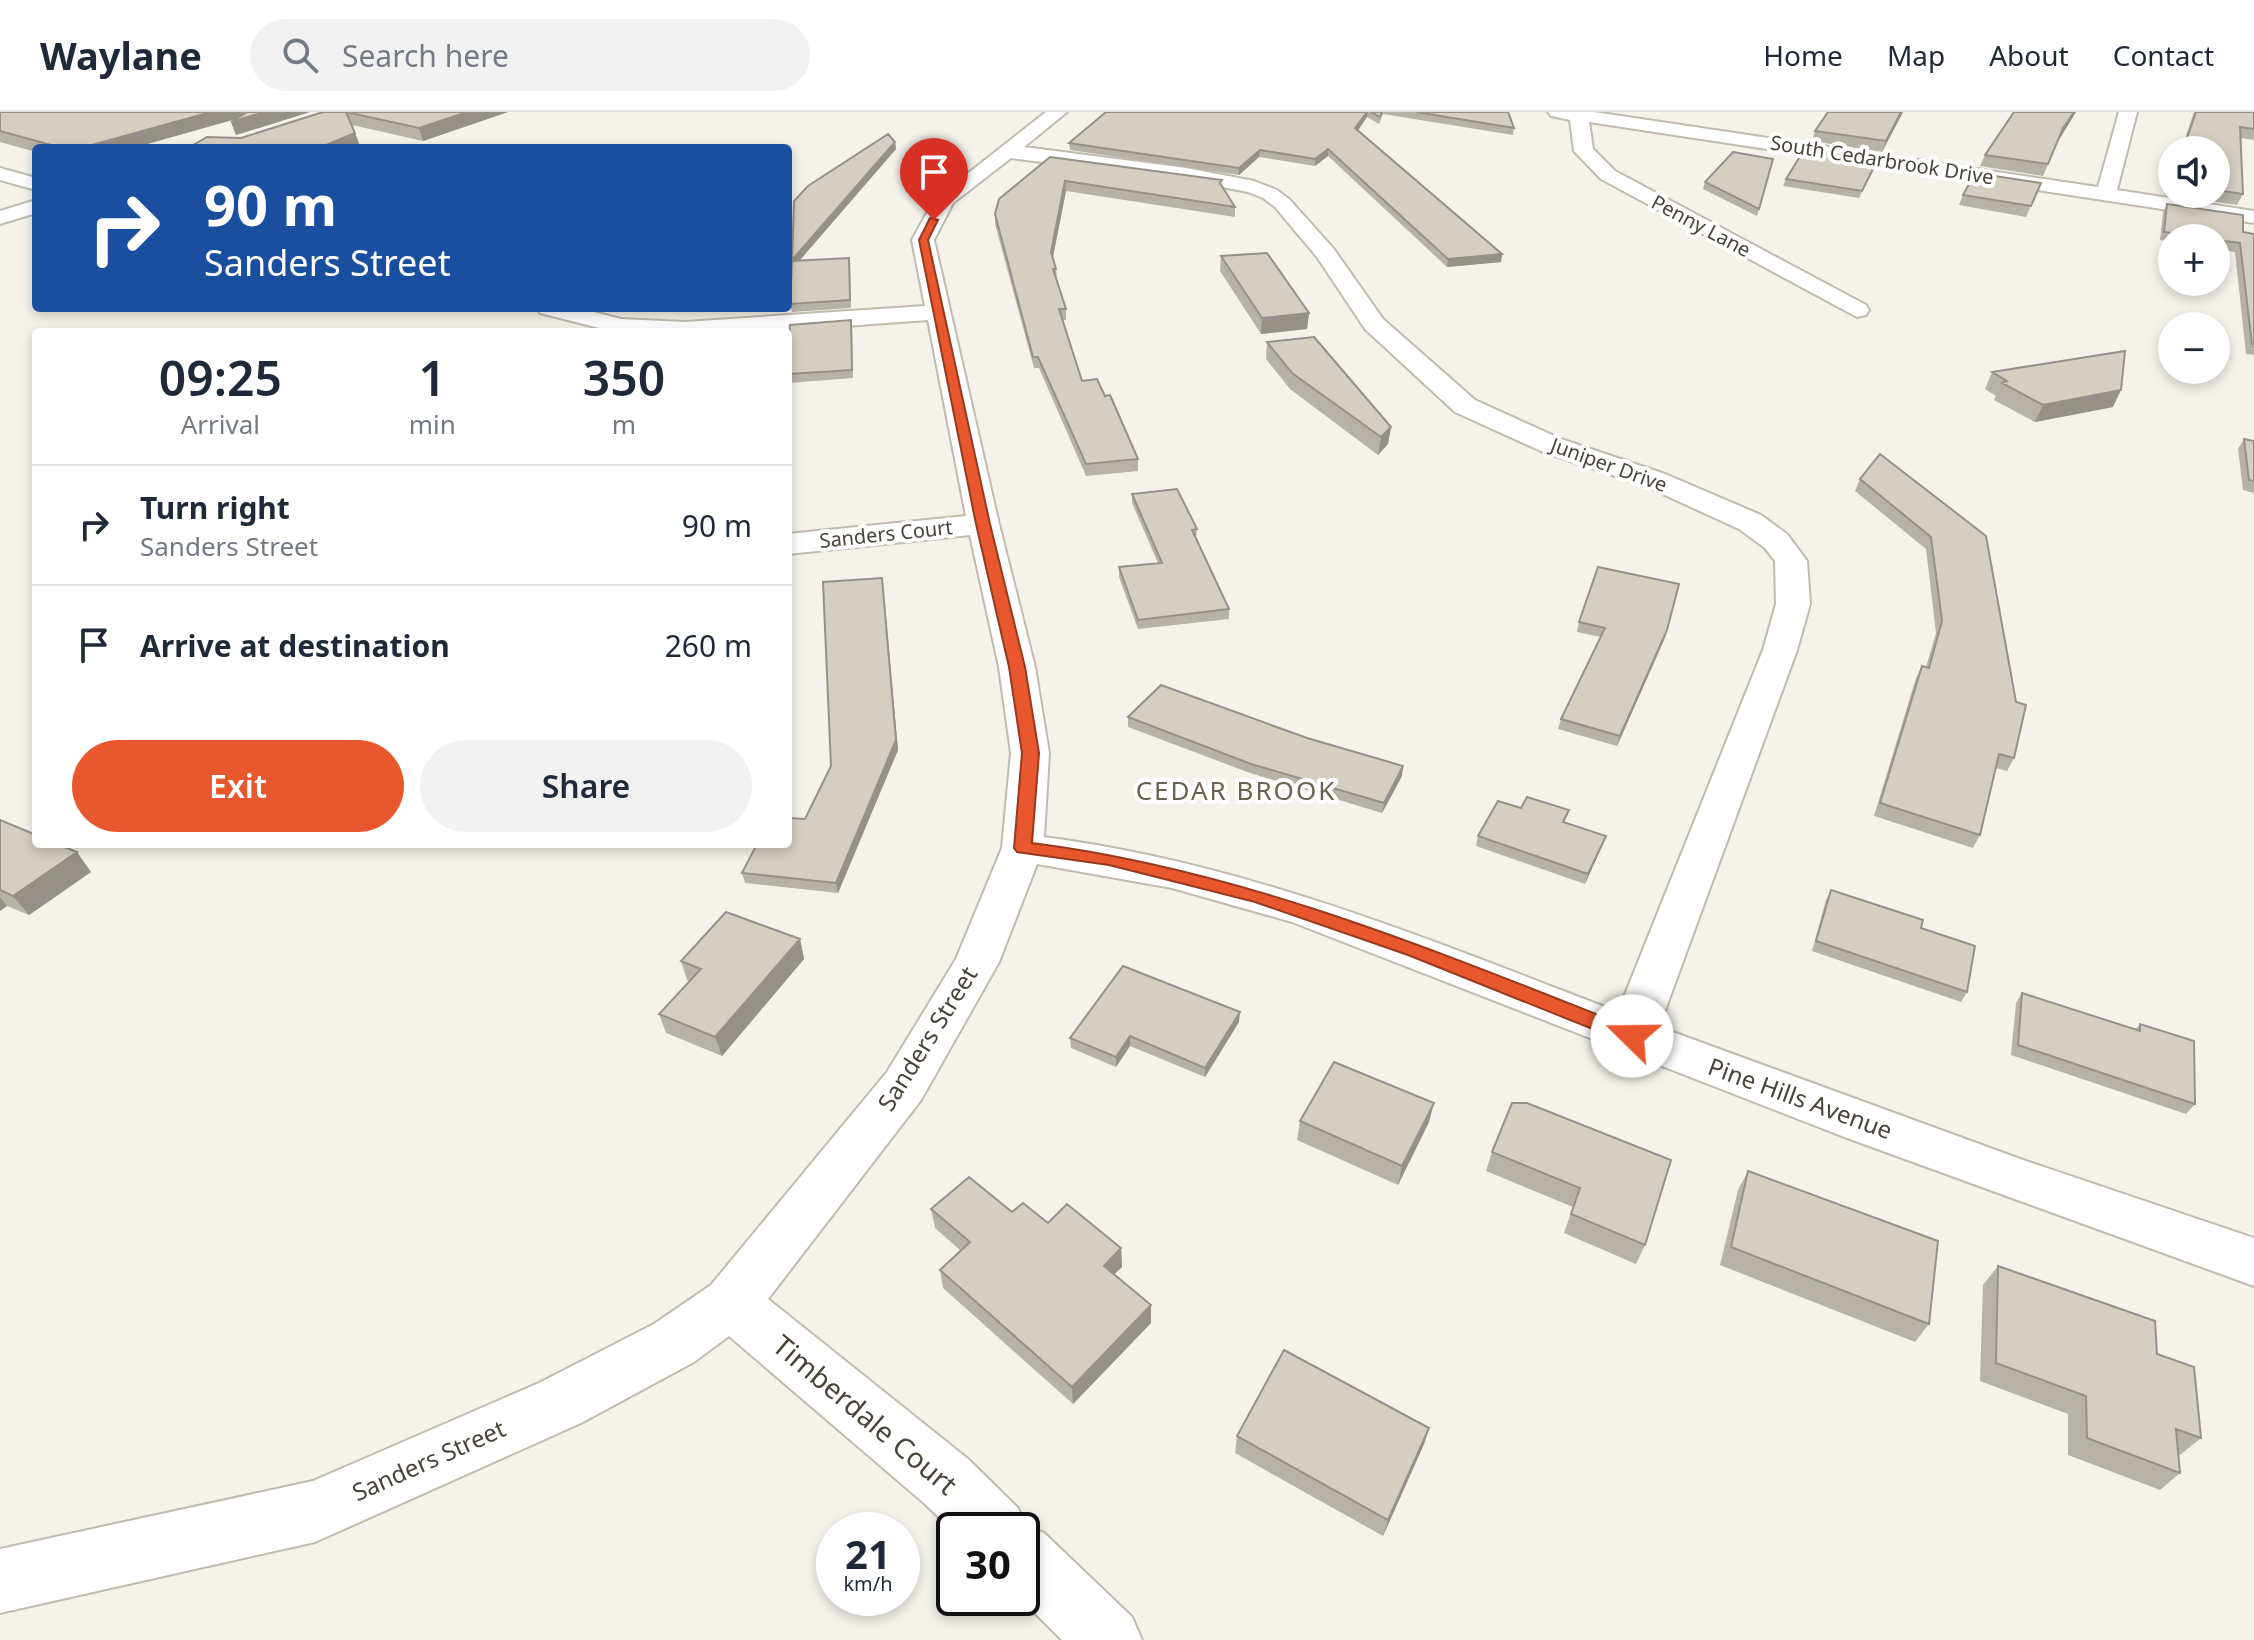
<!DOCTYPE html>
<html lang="en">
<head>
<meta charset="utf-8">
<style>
	:root { --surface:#fff; --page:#f2f2f3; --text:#1f2937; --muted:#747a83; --line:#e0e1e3; --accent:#e9572e }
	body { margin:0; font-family:"Noto Sans",sans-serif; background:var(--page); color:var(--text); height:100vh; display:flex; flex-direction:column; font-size:30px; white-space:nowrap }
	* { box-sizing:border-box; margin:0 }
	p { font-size:26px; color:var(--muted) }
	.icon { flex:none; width:44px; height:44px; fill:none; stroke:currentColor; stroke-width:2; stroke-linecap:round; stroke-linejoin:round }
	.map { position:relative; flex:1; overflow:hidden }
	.panel { position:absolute; left:32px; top:216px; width:760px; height:520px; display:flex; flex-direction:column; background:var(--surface); border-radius:8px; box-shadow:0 4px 12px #0003 }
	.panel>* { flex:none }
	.hud { position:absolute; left:32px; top:32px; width:760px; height:168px; border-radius:8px; box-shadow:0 4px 12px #0003; background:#1a4fa0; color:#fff; overflow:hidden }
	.tools { position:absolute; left:2158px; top:24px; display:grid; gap:16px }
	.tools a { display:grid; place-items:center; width:72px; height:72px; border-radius:50%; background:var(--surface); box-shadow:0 4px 12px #0003; font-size:40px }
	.speed { position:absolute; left:816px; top:1400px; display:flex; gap:16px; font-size:40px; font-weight:700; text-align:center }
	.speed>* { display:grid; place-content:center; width:104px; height:104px; border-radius:50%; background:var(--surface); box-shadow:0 4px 12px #0003; line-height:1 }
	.speed small { font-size:20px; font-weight:400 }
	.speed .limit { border:4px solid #111; border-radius:12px; background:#fff; color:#111 }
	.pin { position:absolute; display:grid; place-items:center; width:68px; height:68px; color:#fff; margin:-82px -34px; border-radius:50% 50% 50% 0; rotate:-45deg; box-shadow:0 0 8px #0007 }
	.pin .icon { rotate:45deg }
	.me { position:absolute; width:88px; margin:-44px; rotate:292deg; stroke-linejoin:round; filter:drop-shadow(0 0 6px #0008) }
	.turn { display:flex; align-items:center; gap:28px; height:168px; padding:0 40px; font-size:36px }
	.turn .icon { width:104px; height:104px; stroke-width:2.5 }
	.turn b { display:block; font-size:56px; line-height:68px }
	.eta { display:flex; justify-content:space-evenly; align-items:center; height:136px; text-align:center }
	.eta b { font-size:48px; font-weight:600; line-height:56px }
	.primary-button { display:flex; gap:16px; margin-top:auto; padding:16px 40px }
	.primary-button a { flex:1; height:92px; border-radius:48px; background:var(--accent); color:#fff; font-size:32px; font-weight:600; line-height:92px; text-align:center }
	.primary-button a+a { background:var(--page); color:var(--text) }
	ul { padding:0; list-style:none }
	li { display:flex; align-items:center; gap:24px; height:120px; padding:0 40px; border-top:2px solid var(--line) }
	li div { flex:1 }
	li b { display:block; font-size:30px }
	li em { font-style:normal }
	header { display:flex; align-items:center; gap:48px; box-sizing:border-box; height:112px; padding:0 40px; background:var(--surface); border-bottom:2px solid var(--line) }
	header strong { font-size:38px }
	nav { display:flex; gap:44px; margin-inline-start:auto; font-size:28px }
	.search { width:560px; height:72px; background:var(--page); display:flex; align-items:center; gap:20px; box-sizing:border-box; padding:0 28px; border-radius:44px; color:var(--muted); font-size:30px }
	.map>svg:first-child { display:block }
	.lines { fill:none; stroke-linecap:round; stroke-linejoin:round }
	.minor-casing { stroke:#c0bbaf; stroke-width:4 }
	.minor { fill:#fff; fill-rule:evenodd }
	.wall { fill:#b7b2a7 }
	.shaded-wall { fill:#959188 }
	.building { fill:#d5cfc2; stroke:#959188; stroke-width:2 }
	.route { fill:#e9572e; stroke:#97391e; stroke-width:2 }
	.labels { text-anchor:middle; stroke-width:8; stroke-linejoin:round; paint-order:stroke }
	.far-street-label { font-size:20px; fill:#49443a; stroke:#fff }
	.street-label { font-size:24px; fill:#49443a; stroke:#fff }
	.neighbourhood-label { font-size:26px; letter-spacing:2px; fill:#6b6252; stroke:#fff }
	.near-street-label { font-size:28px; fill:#49443a; stroke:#fff }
</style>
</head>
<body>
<header>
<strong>Waylane</strong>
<div class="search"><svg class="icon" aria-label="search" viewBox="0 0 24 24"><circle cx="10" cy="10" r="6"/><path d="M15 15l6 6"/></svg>Search here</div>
<nav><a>Home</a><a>Map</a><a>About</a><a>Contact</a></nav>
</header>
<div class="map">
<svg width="2254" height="1528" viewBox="0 0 2254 1528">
	<rect width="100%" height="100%" fill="#f5f2ec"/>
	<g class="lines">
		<g class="minor-casing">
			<path id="minor" d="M1046 0H1067L1024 35 1186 56 1254 69 1277 78 1289 87 1333 136 1383 207 1475 288 1561 327 1665 362 1761 403 1787 422 1807 449 1810 492 1797 538 1659 915 2023 1048 2254 1126V1174L1847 1026 1292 810 1172 776 1037 752 999 850 921 988 768 1187 968 1347 1018 1396 1025 1413 1044 1421 1132 1505 1142 1528H1062L1020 1486 1022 1418 954 1420 924 1391 729 1224 694 1250 581 1311 315 1430 0 1501V1437L313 1369 539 1271 654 1212 711 1173 887 960 956 847 1002 736 1011 641 999 555 970 423 788 442V422L966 404 928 208 761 220H615L540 201 537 196H578L621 207 685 210 925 194 912 128 934 88ZM1011 46 1186 68 1248 80 1263 86 1275 95 1317 145 1365 217 1455 300 1541 339 1645 374 1739 417 1765 436 1775 449 1776 492 1763 538 1618 900C1430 828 1246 751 1044 725L1049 641 1035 555 999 412 934 128 953 91Z
				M1548 0H1594L2098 75 2119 0H2137L2117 78 2254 99V111L1589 10 1593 37 1615 59 1866 193 1869 198 1866 203 1857 205 1601 67 1574 39 1570 8 1551 4Z
				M0 56 36 66V78L0 68Z
				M36 88V101L0 112V99Z"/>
		</g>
		<use href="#minor" class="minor"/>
	</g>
	<path class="wall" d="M0 0H310L236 23 231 10 236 7 133 36H36V40L0 30Z
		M323 0H508L423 29 352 13 360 34 355 36H188L241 26Z
		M1106 0H1508L1514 16 1513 23 1383 2 1379 12 1367 5 1358 18 1502 142 1501 150 1447 155 1328 44 1315 54 1259 45 1239 63 1070 38 1069 31Z
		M1828 0H1903L1882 40 1812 29 1815 19Z
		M2014 0H2076L2059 27 2043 64 1980 54 1985 43Z
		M2194 0H2254V28L2241 26 2243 82 2237 93 2164 82 2166 63 2171 52H2172V82H2216V38H2181Z
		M895 30 896 37 800 148 850 153 851 196 792 200 790 192 794 89Z
		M1050 45 1222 74 1235 95V105L1066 79 1053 144 1056 157 1057 167 1066 197V208H1063L1082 269 1138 347V359L1086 364 1039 256H1034L995 112V102Z
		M1773 47 1757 104 1703 77 1705 70Z
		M1877 49 1859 86 1783 74 1786 67Z
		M2041 71 2026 105 1959 93 1963 83Z
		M2167 92 2243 120 2254 122V243L2246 242 2235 140 2216 137V126H2172V130L2160 128 2163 100Z
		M1221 144 1309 201 1307 217 1261 222 1220 159Z
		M852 216 853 266 789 271 788 263Z
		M1267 230 1391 315 1388 332 1378 343 1290 277 1266 247Z
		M1992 260 2113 295 2035 310 1994 288 1996 284 1985 277Z
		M2244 327 2254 329V381L2243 378 2238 337Z
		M1860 367 1986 424 2014 646 2007 659 1996 656 1980 723 1973 736 1874 704 1916 566 1922 554 1926 555 1936 521 1926 437 1855 379Z
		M1132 382 1197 417 1196 427 1229 497V507L1138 517 1119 465V455L1158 451 1132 391Z
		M883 475 898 638 838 781 745 771 742 761 805 707 831 654Z
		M1579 510 1667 518 1664 528 1617 634 1558 617 1561 607 1601 525 1577 520Z
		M1128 605 1402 664 1382 701 1250 661 1128 615Z
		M0 708 91 760 29 803 7 794 0 799Z
		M1565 710 1606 724 1602 734 1585 772 1476 734 1478 724Z
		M1831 778 1921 816 1967 880 1961 890 1812 839 1826 788Z
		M800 827 804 847 722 944 666 921 659 902 689 869 687 868 681 849Z
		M2022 881 2135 918 2140 912 2195 992 2186 1002 2011 943 2016 891Z
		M1239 910 1205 965 1130 934 1116 955 1071 936 1070 926Z
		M1300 1009 1429 1010 1398 1073 1297 1028Z
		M1492 1040 1671 1048 1645 1133 1636 1152 1564 1121 1573 1095 1486 1059Z
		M1748 1059 1929 1212 1915 1230 1720 1153 1738 1078Z
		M931 1097 1012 1100 1048 1111 1121 1136 1122 1155 1114 1162 1151 1211 1073 1292 943 1176 940 1158 961 1139 935 1116Z
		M1998 1154 2157 1242 2201 1326 2180 1343 2178 1342 2180 1361 2160 1378 2068 1343V1302L1980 1269 1983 1173Z
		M1429 1316 1424 1332 1383 1424 1235 1341 1237 1324Z"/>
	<path class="shaded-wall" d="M211 0H260L133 36H81Z
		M265 0H310L236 23 231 10Z
		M467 0H508L423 29 419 16Z
		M1367 0H1368L1367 5 1355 23V16Z
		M1901 0H1903L1882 40 1886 29Z
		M2074 0H2076L2059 28 2063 16Z
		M355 21 360 34 355 36H319Z
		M895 30 896 37 793 156 792 148Z
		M1328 37V44L1315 54V47Z
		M1260 38 1259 45 1239 63V56Z
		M1065 69 1066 79 1052 150 1051 140Z
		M1502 142 1501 150 1447 155 1448 147Z
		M1309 201 1307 217 1261 222 1262 206Z
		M2121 278 2113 295 2035 310 2043 293Z
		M1391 315 1388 332 1378 343 1381 325Z
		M883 475 898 638 838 781 836 771Z
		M1667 518 1664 528 1617 634 1620 624Z
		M1403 654 1402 664 1382 701 1384 691Z
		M1606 724 1602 734 1585 772 1588 762Z
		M77 740 91 760 29 803 13 784Z
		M0 785 7 794 0 799Z
		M800 827 804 847 722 944 715 925Z
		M1240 900 1239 910 1205 965V956Z
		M1130 924V934L1116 955V945Z
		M1434 991 1429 1010 1398 1073 1402 1054Z
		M1121 1136 1122 1155 1104 1172V1154Z
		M1151 1193V1211L1073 1292 1072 1275Z
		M1429 1316 1424 1332 1383 1424 1388 1408Z"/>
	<path class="building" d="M0 0H211L81 36H62L0 19Z
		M247 0H265L231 10Z
		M323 0H467L419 16 346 0 355 21 319 36H188L207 25 241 26Z
		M1106 0H1367L1355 16 1502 142 1448 147 1328 37 1315 47 1260 38 1239 56 1069 31Z
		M1371 0H1382L1380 5Z
		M1416 0H1508L1514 16Z
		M1828 0H1901L1886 29 1815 19Z
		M2014 0H2074L2063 16 2048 52 1985 43Z
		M2196 0H2254V17L2240 15 2243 82 2216 78V38H2185L2186 29Z
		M888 22 895 30 792 148 794 89 808 74Z
		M1804 38 1877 49 1862 79 1786 67Z
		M1733 40 1773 47 1759 97 1705 70Z
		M1050 45 1222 68 1220 71 1235 95 1065 69 1051 140 1056 157H1053L1066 197H1059L1082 269 1097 267 1105 284 1110 283 1138 347 1086 352 1038 245H1033L995 102 999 87Z
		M2171 52H2172V71H2169Z
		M1975 61 2041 71 2031 94 1963 83Z
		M2167 92 2243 103V120L2254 122V232H2252L2240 131 2216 128V126H2206L2164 120Z
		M1267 141 1309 201 1262 206 1221 144Z
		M849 146 850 188 790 192 792 149Z
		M851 208 852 258 788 262 790 213Z
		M1314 225 1391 315 1381 325 1292 261 1267 230Z
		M2125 239 2121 278 2043 293 2002 271 2007 269 1992 260Z
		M2244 327 2254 329V369L2249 368Z
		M1880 342 1986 424 2016 590 2026 593 2014 646 1999 642 1980 723 1880 691 1922 554 1929 556 1942 509 1931 425 1860 367Z
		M1177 377 1197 417 1192 418 1229 497 1138 508 1119 455 1162 451 1132 382Z
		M1598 455 1679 472 1667 518 1620 624 1561 607 1605 516 1579 510Z
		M882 466 896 628 836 771 742 761 757 732H788V706L805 707 831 654 823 470Z
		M1161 573 1307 626 1403 654 1384 691 1251 652 1128 605Z
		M1527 685 1569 698 1563 710 1606 724 1588 762 1478 724 1498 689 1521 696Z
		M0 708 36 723V732H57L77 740 13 784 0 778Z
		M1831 778 1923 808 1921 816 1975 834 1967 880 1816 829Z
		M726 800 800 827 715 925 659 902 701 857 681 849Z
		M1123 854 1240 900 1205 956 1130 924 1116 945 1070 926Z
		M2022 881 2140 919V912L2194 929 2195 992 2018 933Z
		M1334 950 1434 991 1402 1054 1300 1009Z
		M1512 991H1527L1671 1048 1645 1133 1571 1102 1580 1076 1492 1040Z
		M1748 1059 1938 1129 1929 1212 1731 1135Z
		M969 1065 1012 1100 1023 1091 1048 1111 1067 1092 1121 1136 1104 1154 1151 1193 1072 1275 940 1158 970 1130 931 1097Z
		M1998 1154 2155 1209 2157 1242 2194 1255 2201 1326 2176 1317 2180 1361 2087 1326 2086 1284 1996 1251Z
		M1284 1238 1429 1316 1388 1408 1237 1324Z"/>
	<path class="route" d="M930 106 938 108 928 128 990 412 1025 555 1039 641 1032 731C1245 758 1441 841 1639 919L1642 924 1639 930H1625L1408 843 1255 790 1109 753 1017 740 1014 736 1022 641 1009 555 976 412 919 128Z"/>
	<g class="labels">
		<g class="far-street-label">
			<text transform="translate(1882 48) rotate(9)" y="7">South Cedarbrook Drive</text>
			<text transform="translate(1701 114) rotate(28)" y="7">Penny Lane</text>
			<text transform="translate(1609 353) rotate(20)" y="7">Juniper Drive</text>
			<text transform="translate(886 422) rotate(-6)" y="7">Sanders Court</text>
		</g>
		<g class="street-label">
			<text transform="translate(928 927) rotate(-58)" y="8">Sanders Street</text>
			<text transform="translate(1800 987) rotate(20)" y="8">Pine Hills Avenue</text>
			<text transform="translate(429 1349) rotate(-24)" y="8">Sanders Street</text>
		</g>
		<g class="neighbourhood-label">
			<text x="1236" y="688">CEDAR BROOK</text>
		</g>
		<g class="near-street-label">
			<text transform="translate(865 1303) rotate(40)" y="10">Timberdale Court</text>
		</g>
	</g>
</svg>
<div class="tools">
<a><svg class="icon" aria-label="sound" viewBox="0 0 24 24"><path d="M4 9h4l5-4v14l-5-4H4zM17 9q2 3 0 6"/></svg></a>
<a>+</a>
<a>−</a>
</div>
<div class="speed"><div>21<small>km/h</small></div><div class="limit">30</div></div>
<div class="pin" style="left:934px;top:108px;background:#d93025"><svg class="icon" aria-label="arrive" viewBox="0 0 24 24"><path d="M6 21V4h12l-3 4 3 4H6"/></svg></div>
<svg class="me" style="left:1632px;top:924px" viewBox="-20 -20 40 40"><circle r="19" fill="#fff"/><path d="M0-13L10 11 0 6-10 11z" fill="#e9572e"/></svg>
<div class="hud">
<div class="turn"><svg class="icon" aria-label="right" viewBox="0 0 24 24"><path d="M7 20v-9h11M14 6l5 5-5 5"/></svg><div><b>90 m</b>Sanders Street</div></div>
</div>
<section class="panel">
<div class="eta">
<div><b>09:25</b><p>Arrival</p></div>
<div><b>1</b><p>min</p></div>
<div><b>350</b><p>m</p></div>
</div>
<ul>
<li><svg class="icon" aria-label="right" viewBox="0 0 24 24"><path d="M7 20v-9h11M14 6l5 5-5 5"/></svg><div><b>Turn right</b><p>Sanders Street</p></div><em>90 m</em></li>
<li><svg class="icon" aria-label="arrive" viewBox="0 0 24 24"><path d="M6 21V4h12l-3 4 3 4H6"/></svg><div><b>Arrive at destination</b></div><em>260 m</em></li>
</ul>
<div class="primary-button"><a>Exit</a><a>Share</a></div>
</section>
</div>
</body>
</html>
